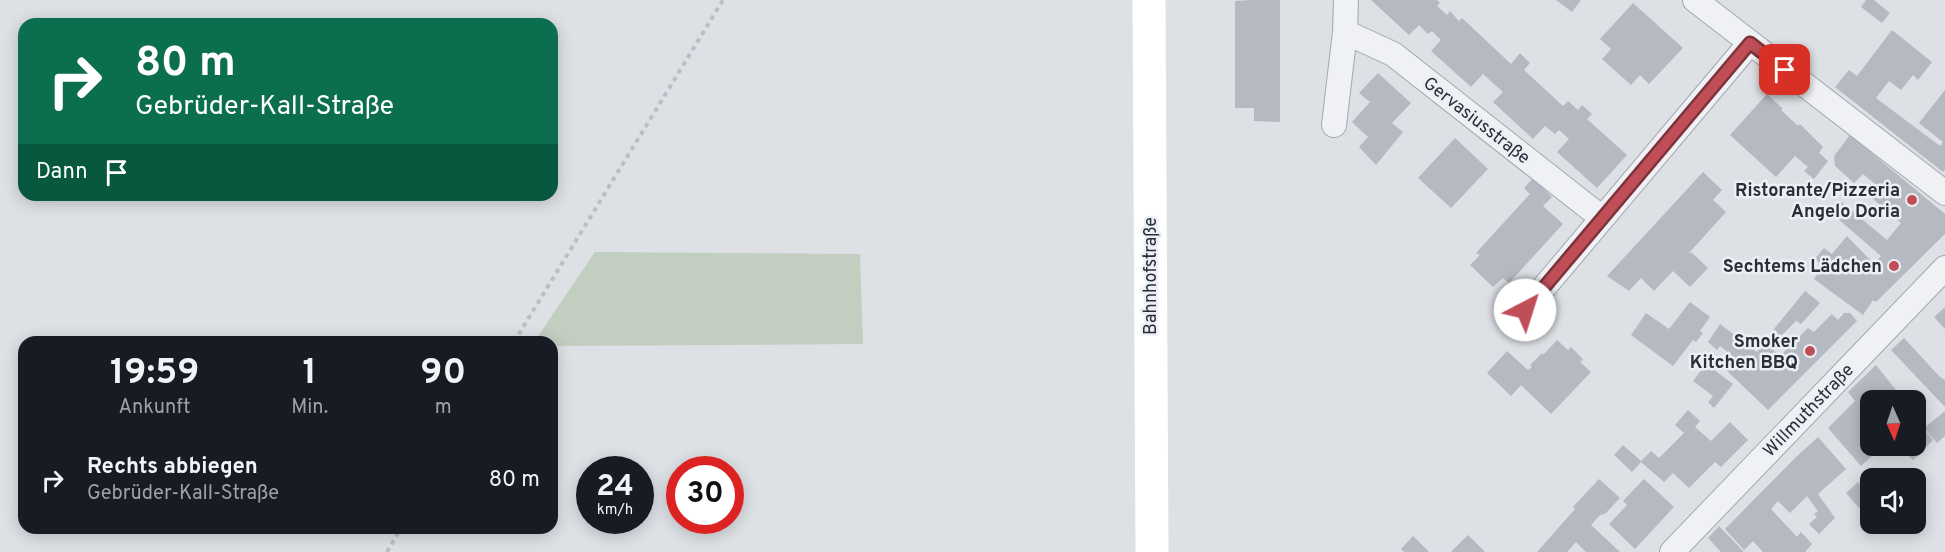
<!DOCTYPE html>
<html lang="de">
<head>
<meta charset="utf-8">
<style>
	:root { --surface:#171b24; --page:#242831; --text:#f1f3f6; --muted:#9ea1a6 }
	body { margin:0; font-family:Overpass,sans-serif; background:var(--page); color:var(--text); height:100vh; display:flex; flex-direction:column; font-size:22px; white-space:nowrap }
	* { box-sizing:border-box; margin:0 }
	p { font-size:20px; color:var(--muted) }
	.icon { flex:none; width:33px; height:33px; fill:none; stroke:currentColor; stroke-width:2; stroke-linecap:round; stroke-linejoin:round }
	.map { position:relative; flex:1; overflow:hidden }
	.panel { position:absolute; left:18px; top:336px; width:540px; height:198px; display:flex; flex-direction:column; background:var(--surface); border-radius:18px; box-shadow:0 3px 15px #0003 }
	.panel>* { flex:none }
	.top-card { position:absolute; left:18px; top:18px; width:540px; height:183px; border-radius:18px; box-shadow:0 3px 15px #0003; background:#0b6e4f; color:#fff; overflow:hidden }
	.needle { width:39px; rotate:177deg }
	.tools { position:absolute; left:1860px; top:390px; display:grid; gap:12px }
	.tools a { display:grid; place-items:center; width:66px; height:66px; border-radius:12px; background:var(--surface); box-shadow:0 3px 15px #0003; font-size:30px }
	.speed { position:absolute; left:576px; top:456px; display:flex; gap:12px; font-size:30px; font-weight:700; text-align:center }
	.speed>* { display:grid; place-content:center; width:78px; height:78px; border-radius:50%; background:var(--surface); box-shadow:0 3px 15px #0003; line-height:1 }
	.speed small { font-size:15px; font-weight:400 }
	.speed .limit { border:9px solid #d22; background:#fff; color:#111 }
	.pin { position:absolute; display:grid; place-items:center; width:51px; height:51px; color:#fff; margin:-26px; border-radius:12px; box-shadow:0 3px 9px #0006 }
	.me { position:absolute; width:66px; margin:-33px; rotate:40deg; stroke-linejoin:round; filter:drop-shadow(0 0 4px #0008) }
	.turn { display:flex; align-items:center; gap:21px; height:126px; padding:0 18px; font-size:27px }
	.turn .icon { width:78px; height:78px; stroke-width:2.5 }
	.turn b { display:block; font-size:42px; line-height:51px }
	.then { display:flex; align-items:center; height:57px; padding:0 18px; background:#0003; gap:12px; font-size:22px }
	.eta { display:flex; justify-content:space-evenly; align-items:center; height:102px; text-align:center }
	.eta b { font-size:36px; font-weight:700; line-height:42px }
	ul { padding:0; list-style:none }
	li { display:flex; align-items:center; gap:18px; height:84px; padding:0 18px }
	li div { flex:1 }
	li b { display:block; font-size:22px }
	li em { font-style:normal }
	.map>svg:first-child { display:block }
	.green { fill:#c2cebf }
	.building { fill:#b5b9c1 }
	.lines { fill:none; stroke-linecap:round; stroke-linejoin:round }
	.minor-casing { stroke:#a3a7ae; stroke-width:26 }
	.path { stroke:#bbbec4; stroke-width:4; stroke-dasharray:4.5 4.5; stroke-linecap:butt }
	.minor { stroke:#eff1f4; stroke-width:24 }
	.secondary { stroke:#fff; stroke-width:33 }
	.route-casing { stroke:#7c333a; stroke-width:15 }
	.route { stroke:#bf4e59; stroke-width:10 }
	.poi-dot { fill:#bf4e59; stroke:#eceff3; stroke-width:2 }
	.labels { text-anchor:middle; stroke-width:5; stroke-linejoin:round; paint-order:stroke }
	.street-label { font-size:18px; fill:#282e3a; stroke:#eceff3 }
	.poi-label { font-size:18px; font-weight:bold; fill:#282e3a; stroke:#eceff3; text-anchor:end }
</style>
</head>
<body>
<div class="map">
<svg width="1945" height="552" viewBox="0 0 1945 552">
	<rect width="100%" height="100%" fill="#dde0e5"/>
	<path class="green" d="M595 252 860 254 863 344 552 346V342H534Z"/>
	<path class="building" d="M1251 0H1280V122L1254 121V108H1235V1Z
		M1371 0H1437L1440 3 1437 6 1447 15 1450 11 1459 21 1462 18 1511 64 1520 53 1530 63 1524 70 1563 106 1568 101 1578 110 1582 105 1592 114 1587 119 1627 155 1597 188 1557 152 1569 139 1559 130 1555 134 1545 126 1533 139 1493 102 1503 92 1483 74 1471 87 1431 51 1441 40 1432 31 1428 34 1419 25 1409 35Z
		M1556 0H1581L1572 12Z
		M1866 0H1874L1890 13 1882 23 1861 7Z
		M1633 3 1683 48 1649 84 1640 75 1631 85 1602 59 1611 49 1600 39Z
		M1892 30 1932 62 1918 80 1913 75 1901 90 1889 81 1876 98 1940 146 1943 142 1919 123 1945 90V169L1943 172 1835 87 1849 70 1857 76Z
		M1378 73 1411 103 1392 123 1403 132 1376 165 1359 147 1368 137 1352 122 1370 102 1359 93Z
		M1767 94 1783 109 1781 110 1798 126 1800 124 1823 147 1819 153 1828 161 1814 179 1804 171 1808 167 1795 156 1776 177 1730 135Z
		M1850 135 1945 214V234L1876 302 1873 300 1863 315 1814 279 1823 266 1815 259 1824 248 1832 254 1847 236 1874 264 1881 256 1830 212 1839 200 1887 240 1901 223 1872 198 1880 188 1863 174 1854 183 1835 166 1834 156Z
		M1455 138 1488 169 1451 208 1418 178Z
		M1703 172 1722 190 1713 200 1726 212 1688 254 1691 252 1708 268 1690 287 1673 271 1654 291 1641 278 1629 291 1607 276Z
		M1533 178 1552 197 1543 206 1563 224 1509 283 1503 278 1493 287 1470 265 1480 255 1476 253 1530 194 1524 188Z
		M1805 291 1820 303 1801 324 1796 321 1781 336 1773 330Z
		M1690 302 1710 317 1700 331 1703 333 1696 342 1693 340 1673 366 1631 335 1646 313 1669 329Z
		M1945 307V329L1934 317Z
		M1844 313H1850L1857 321 1768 410 1725 369 1734 357 1720 346 1717 350 1708 342 1720 324 1757 352 1765 342 1780 356 1808 328 1814 332 1832 314 1838 320Z
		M1904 338 1940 377 1945 380V407L1891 350Z
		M1557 340 1568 350 1571 347 1583 359 1580 362 1591 372 1551 414 1521 385 1511 396 1487 373 1507 351 1528 370 1532 367 1530 365 1542 353 1543 355Z
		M1706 364 1733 384 1714 408 1708 402 1713 396 1693 381Z
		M1876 365 1904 400H1880L1875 394 1862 408 1870 416V446H1883L1861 466 1828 428 1855 401 1848 392Z
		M1688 410 1700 421 1695 427 1711 441 1730 422 1748 440 1721 467 1715 462 1689 488 1673 473 1664 482 1641 462 1632 472 1614 455 1623 445 1641 461 1651 451 1659 458 1684 433 1675 425Z
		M1945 411V436L1937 443 1924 428Z
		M1916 419 1933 440 1913 460 1898 446H1916Z
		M1818 437 1846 469 1818 494 1835 518 1819 534 1809 524 1817 517 1814 514 1818 511 1807 496 1790 513 1778 501 1771 509 1797 537 1801 532 1812 544 1805 552H1763L1753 541 1744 550 1725 529 1795 458Z
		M1599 479 1620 498 1605 514 1600 515 1591 525 1620 552H1586L1576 542 1567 552H1537L1575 509 1573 507Z
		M1644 479 1674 507 1635 549 1609 524 1627 505 1623 501Z
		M1858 482 1870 497 1859 508 1846 493Z
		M1719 526 1744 552H1721L1708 538Z
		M1468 535 1485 552H1451Z
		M1413 536 1429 552H1404L1401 549Z"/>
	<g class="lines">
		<g class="minor-casing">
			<path id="minor" d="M1695 0 1945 193
				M1345 32 1393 54 1602 218
				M1334 125 1345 32 1346 0
				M1525 310 1750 43
				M1672 552 1945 268"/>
		</g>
		<path class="path" d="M514 342 723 0
			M387 552 401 528"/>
		<use href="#minor" class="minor"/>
		<path class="secondary" d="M1149 0 1152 552"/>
	</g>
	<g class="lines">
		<g class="route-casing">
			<path id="route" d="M1525 310 1750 43 1785 70"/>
		</g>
		<use href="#route" class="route"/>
	</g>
	<g class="poi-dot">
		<circle cx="1912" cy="200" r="6"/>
		<circle cx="1894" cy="266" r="6"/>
		<circle cx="1810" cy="351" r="6"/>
	</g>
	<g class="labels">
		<g class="street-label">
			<text transform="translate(1477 120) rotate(38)" y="6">Gervasiusstraße</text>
			<text transform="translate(1150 276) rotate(-90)" y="6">Bahnhofstraße</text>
			<text transform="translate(1808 410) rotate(-46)" y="6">Willmuthstraße</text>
		</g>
		<g class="poi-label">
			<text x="1900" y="196">Ristorante/Pizzeria<tspan x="1900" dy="21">Angelo Doria</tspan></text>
			<text x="1882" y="272">Sechtems Lädchen</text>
			<text x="1798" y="347">Smoker<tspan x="1798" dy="21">Kitchen BBQ</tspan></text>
		</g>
	</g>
</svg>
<div class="tools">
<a><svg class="needle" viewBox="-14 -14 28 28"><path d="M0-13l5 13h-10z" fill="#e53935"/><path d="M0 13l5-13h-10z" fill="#9ea1a6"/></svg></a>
<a><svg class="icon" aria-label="sound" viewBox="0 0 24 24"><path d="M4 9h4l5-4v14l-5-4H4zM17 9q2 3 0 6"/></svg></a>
</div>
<div class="speed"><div>24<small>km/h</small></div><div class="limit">30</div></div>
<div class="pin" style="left:1785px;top:70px;background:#d93025"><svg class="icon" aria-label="arrive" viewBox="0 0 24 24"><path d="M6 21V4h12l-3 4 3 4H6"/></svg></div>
<svg class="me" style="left:1525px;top:310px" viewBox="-20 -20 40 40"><circle r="19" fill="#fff"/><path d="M0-13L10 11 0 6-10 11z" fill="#bf4e59"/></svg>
<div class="top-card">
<div class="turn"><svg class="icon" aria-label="right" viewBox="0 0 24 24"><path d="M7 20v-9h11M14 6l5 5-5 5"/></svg><div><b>80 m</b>Gebrüder-Kall-Straße</div></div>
<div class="then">Dann<svg class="icon" aria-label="arrive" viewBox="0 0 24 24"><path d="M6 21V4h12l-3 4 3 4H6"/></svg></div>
</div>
<section class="panel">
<div class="eta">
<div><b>19:59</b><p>Ankunft</p></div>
<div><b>1</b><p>Min.</p></div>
<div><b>90</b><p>m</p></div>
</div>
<ul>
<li><svg class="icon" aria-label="right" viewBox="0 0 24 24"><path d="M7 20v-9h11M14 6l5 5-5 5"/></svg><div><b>Rechts abbiegen</b><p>Gebrüder-Kall-Straße</p></div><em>80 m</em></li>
</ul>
</section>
</div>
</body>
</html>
